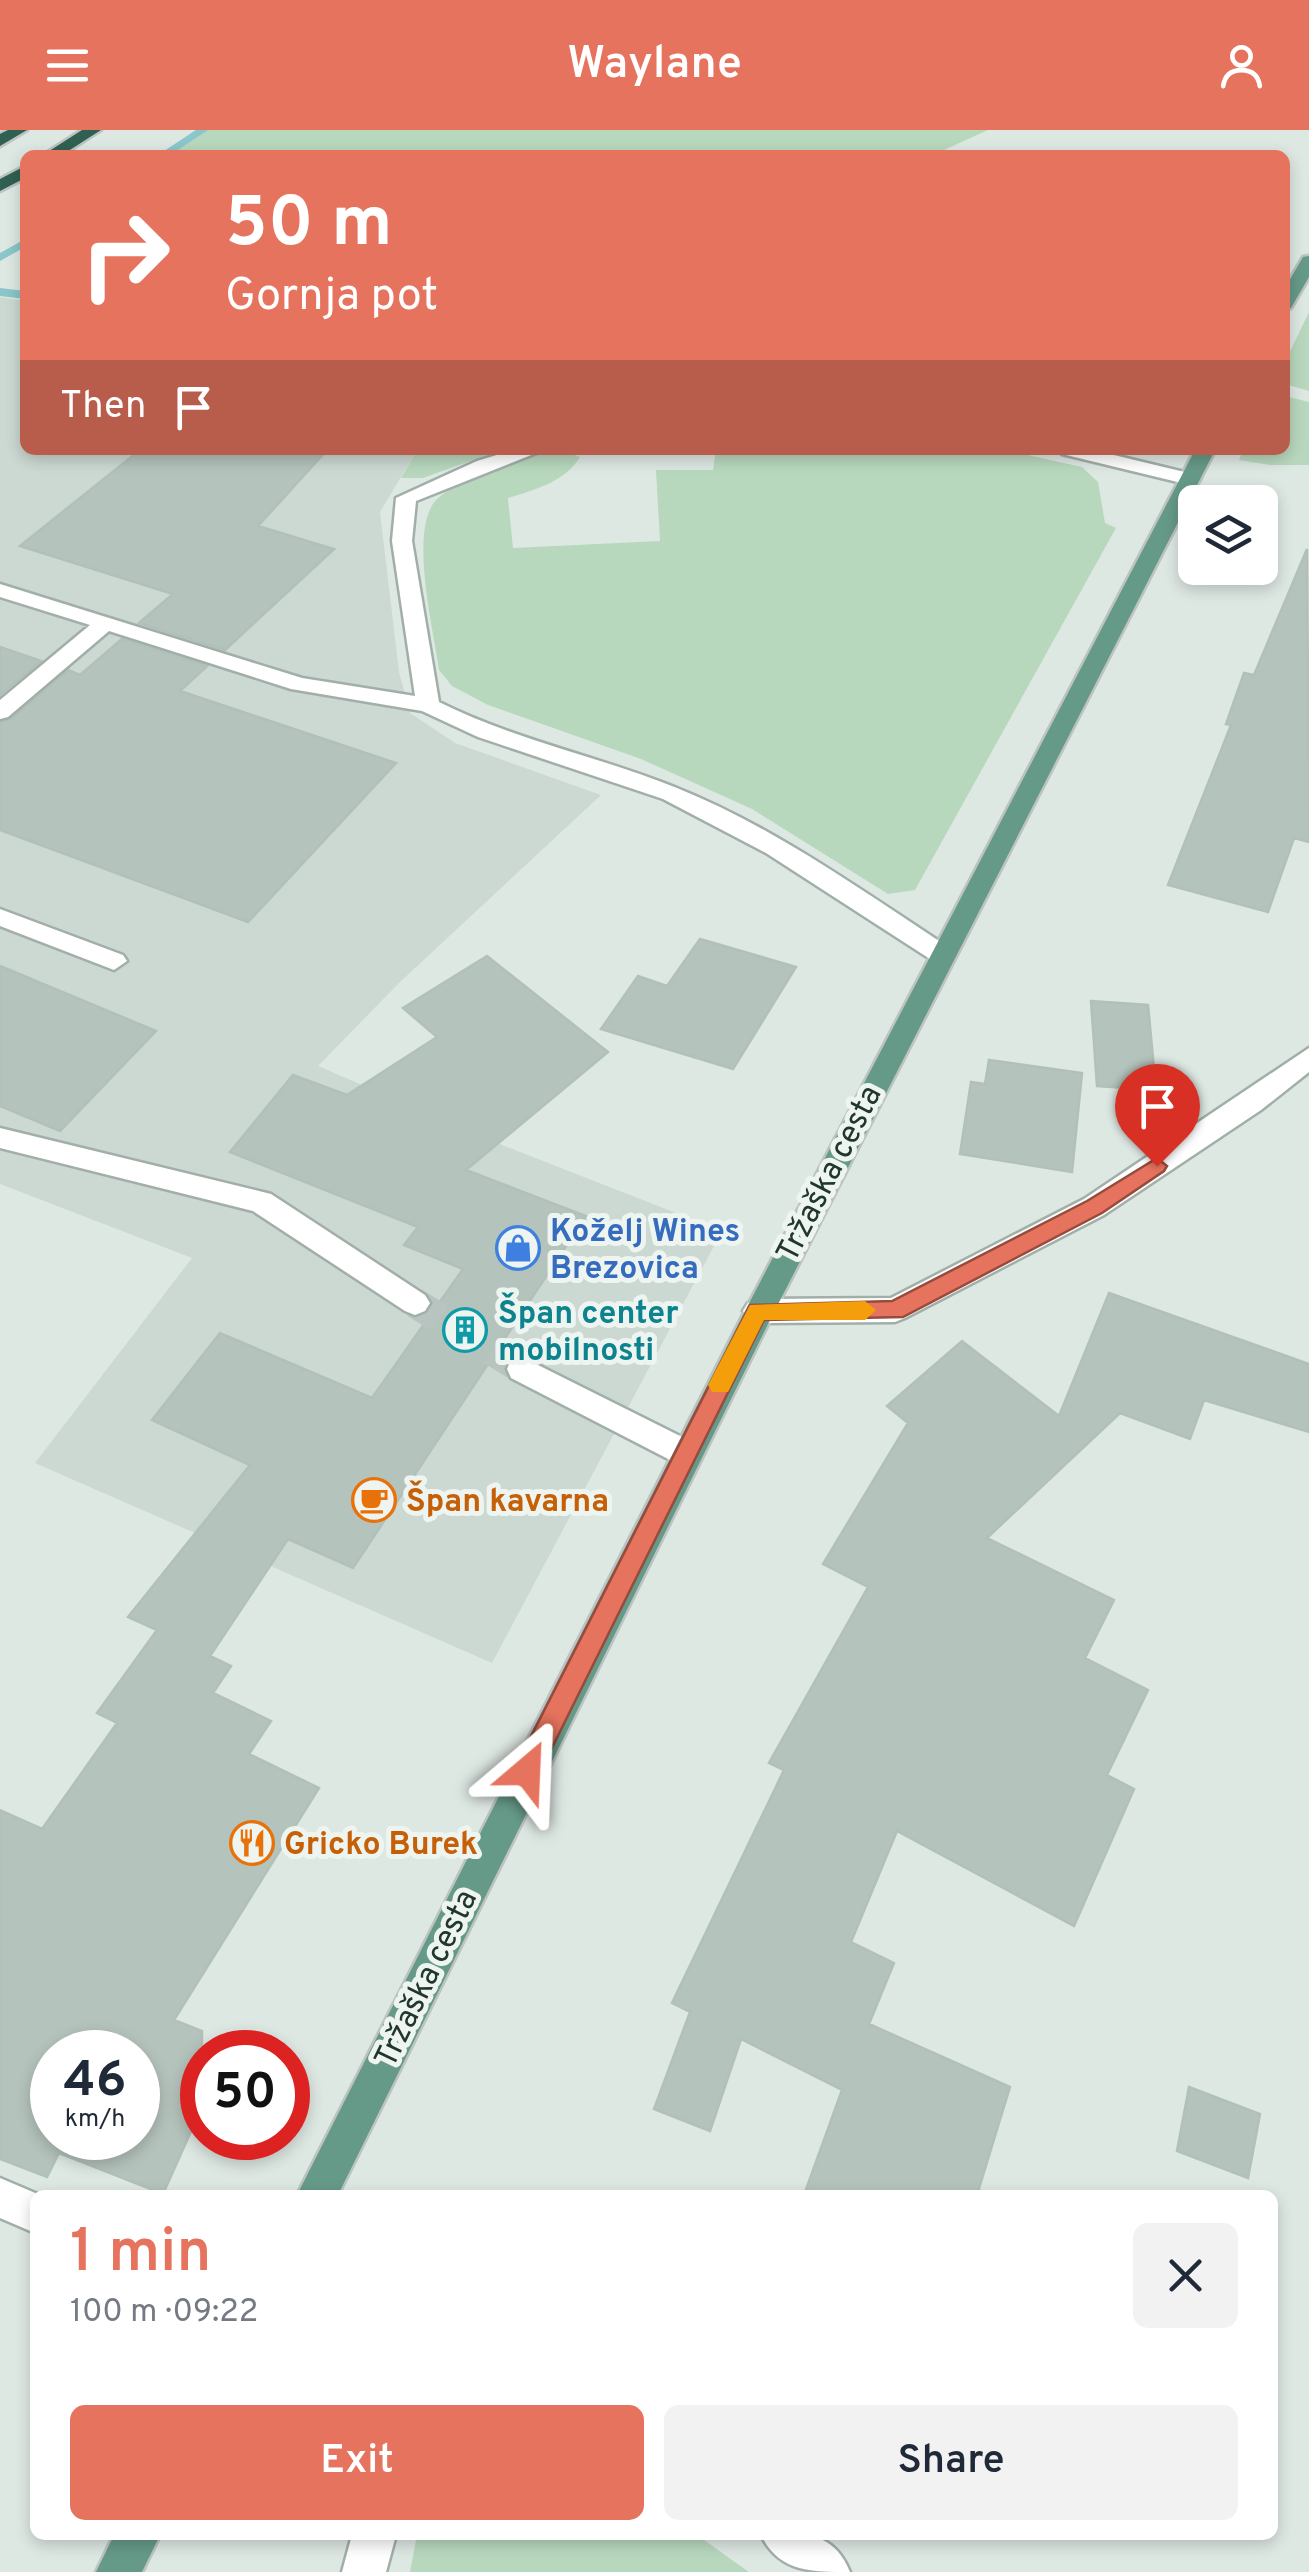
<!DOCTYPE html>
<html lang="en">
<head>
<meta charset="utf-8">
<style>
	:root { --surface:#fff; --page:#f2f2f3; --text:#1f2937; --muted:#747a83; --accent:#e6735e }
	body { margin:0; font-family:Overpass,sans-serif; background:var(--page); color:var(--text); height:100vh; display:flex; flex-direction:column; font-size:38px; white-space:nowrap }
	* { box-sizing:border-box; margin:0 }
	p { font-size:32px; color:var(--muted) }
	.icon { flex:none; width:55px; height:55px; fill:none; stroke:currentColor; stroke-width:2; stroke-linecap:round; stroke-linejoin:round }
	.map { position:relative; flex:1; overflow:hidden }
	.panel { position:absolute; left:30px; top:2060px; width:1248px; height:350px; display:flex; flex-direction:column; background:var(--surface); border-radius:15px; box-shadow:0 5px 15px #0003 }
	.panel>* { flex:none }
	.guide { position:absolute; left:20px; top:20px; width:1270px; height:305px; border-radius:15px; box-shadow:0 5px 15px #0003; background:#e6735e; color:#fff; overflow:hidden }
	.tools { position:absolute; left:1178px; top:355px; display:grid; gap:20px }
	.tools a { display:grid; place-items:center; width:100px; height:100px; border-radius:15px; background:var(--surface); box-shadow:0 5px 15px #0003; font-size:50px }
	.speed { position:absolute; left:30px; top:1900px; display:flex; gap:20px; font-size:50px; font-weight:700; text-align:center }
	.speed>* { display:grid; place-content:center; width:130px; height:130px; border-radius:50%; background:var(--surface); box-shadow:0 5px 15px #0003; line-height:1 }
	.speed small { font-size:25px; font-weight:400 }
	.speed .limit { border:15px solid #d22; background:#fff; color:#111 }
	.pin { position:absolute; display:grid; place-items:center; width:85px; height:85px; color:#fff; margin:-102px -42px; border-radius:50% 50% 50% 0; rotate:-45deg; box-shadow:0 0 10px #0007 }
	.pin .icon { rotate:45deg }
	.me { position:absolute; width:110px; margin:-55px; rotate:26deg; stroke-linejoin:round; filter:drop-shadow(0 0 8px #0008) }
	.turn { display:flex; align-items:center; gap:35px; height:210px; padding:0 40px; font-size:45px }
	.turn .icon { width:130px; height:130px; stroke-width:2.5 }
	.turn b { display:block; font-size:70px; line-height:85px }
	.then { display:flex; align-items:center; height:95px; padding:0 40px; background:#0003; gap:20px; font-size:38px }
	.round { display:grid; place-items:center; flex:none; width:105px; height:105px; border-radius:15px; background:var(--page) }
	.head { display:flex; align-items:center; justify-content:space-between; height:170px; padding:0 40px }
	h1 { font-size:60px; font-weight:600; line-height:75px; color:var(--accent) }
	.action { display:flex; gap:20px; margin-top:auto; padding:20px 40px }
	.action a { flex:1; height:115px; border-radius:15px; background:var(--accent); color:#fff; font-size:40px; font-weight:600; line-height:115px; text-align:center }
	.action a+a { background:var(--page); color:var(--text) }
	header { display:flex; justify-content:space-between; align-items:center; height:130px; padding:0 40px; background:var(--accent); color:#fff; font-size:45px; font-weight:600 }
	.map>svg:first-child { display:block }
	.built { fill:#ccd8d2 }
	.green { fill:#b8d8be }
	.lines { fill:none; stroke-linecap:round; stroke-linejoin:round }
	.stream { fill:#8ac6ca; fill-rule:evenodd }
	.building { fill:#b4c3bb; stroke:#b1c1b9; stroke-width:2.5; fill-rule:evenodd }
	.minor-tunnel { stroke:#b8c4bf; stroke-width:30; stroke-dasharray:30 15; stroke-linecap:butt }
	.minor-casing { stroke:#a2afa9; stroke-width:5 }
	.major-casing { stroke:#bcc3c1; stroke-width:5 }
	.highway-casing { stroke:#bcc3c1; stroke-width:5 }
	.minor { fill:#fff; fill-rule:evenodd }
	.major { fill:#669a88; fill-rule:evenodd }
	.highway { fill:#2f6051; fill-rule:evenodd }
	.route { fill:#e6735e; stroke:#964b3d; stroke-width:2.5 }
	.slow { fill:#f59e0b }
	.labels { text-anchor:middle; stroke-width:10; stroke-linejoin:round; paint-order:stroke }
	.street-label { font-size:32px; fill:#21362f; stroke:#eef5f1 }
	.shop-label { font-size:32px; font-weight:bold; fill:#366cbe; stroke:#eef5f1; text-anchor:start }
	.culture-label { font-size:32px; font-weight:bold; fill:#0d838f; stroke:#eef5f1; text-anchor:start }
	.food-label { font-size:32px; font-weight:bold; fill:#c56008; stroke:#eef5f1; text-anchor:start }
</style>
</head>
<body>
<header><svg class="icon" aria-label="menu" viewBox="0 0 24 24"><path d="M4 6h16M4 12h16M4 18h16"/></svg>Waylane<svg class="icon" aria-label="person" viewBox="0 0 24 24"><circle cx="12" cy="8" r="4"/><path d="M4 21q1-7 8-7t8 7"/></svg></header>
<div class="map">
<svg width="1309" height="2442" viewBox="0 0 1309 2442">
	<rect width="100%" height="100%" fill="#dee8e3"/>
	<path class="built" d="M0 167 25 171V320H417L380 382 399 542 410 583 455 613 601 665 400 852 318 936 502 1015 722 1101 492 1533 35 1333 192 1128 0 1054Z"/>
	<path class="green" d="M204 0H988L933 25H163Z
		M1309 182V261L1285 254V232Z
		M1285 266 1309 272V335H1270L1239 330 1243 320H1285Z
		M417 320H501L423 348H401Z
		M716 320H1005L1082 337 1098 352 1105 393 1116 398 915 760 888 764 752 679 641 629 488 575 452 556 439 540C434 501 407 396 438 368 457 352 484 342 507 334 530 326 558 316 580 327 565 352 534 360 508 368L513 418 660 411 656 340H713Z
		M417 2405H697L749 2442H410Z"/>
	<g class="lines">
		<path class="stream" d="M196 0H208L170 25H158Z
			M25 109V117L0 131V123Z
			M0 158 25 161V169L0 166Z"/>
	</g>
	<path class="building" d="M140 320H327L258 396 334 419 225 520 139 493 173 464 20 416Z
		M1307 419 1309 712 1294 708 1268 782 1168 755 1231 595 1226 594 1244 543 1254 545Z
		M122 509 207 536 180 561 396 633 248 792 0 700V592L10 590 68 540 80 545Z
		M0 517 41 531 0 565Z
		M700 809 796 837 733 939 601 899 638 846 667 856Z
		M487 826 608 922 466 1040 586 1086 353 1438 288 1409 210 1526 231 1536 213 1563 271 1591 249 1624 319 1658 174 1890 202 1901V1977L163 2064 59 2023 47 2047 0 2029V1680L42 1699 117 1593 97 1583 157 1500 128 1487 250 1335 152 1290 220 1203 372 1268 463 1139 404 1115 418 1097 230 1022 293 945 347 965 437 907 403 878ZM52 1922H138V2008H52Z
		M0 836 156 901 60 1001 0 976Z
		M1091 871 1148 875 1156 960 1097 956Z
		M989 930 1082 943 1072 1042 960 1024 971 952 985 954Z
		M1109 1163 1309 1234V1302L1204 1270 1190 1309 1120 1283 987 1408 1114 1470 1085 1528 1148 1560 1107 1645 1134 1659 1074 1796 897 1701 851 1812 894 1833 869 1894 1010 1957 977 2065H804L842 1960 741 1909 710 2001 654 1979 690 1882 672 1873 784 1640 769 1633 868 1457 823 1434 908 1293 887 1276 962 1211 1059 1286Z
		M1189 1957 1260 1984 1248 2048 1177 2021Z"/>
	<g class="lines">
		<path class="minor-tunnel" d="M415 1173 522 1239"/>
		<g class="minor-casing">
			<path id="minor" d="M513 320H544L416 371 412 411 439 572C515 610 598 626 677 658 774 697 861 760 948 817L952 823 948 829H930L766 723 663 669 478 607 422 581 291 559 109 501 8 587 0 589V570L90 495 0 467V454L302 548 415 566 392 411 396 368 477 331Z
				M1059 320H1093L1197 345 1200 349 1190 355 1062 324Z
				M0 779 123 825 127 831 114 840 0 796Z
				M1309 918V942L1261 980 1104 1085 905 1188 895 1192 758 1193 748 1189 743 1181 748 1173 758 1169 891 1168 1084 1069Z
				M0 998 271 1064 425 1165 430 1173 425 1181 415 1185 405 1181 253 1081 0 1018Z
				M522 1227 696 1314 701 1323 696 1332 685 1336 674 1332 511 1248 507 1239 511 1230Z
				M0 2048 40 2065H35V2103L0 2088Z
				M352 2405H396L386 2442H342Z
				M761 2405C801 2405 832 2398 850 2442 810 2442 779 2442 761 2405Z"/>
		</g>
		<g class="major-casing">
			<path id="major" d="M1309 126V147L1291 178 1285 179V158L1303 127Z
				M1195 320H1215L770 1190 338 2065H297L745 1181Z
				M114 2405H160L142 2442H96Z"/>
		</g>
		<g class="highway-casing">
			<path id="highway" d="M8 0H27L0 16V4Z
				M82 0H101L62 25H43Z
				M25 36V48L0 61V49Z"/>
		</g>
		<use href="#minor" class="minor"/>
		<use href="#major" class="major"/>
		<use href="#highway" class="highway"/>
	</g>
	<path class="route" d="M1157 1028 1167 1036 1164 1041 1102 1083 903 1187 764 1190 536 1650 527 1654 518 1650 514 1641 518 1632 750 1175 892 1171 1087 1071Z"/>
	<path class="slow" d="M865 1171 876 1180 865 1190H764L728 1262H712L708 1255 750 1175Z"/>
	<defs>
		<g id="shop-ring" transform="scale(2.25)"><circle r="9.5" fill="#eef5f1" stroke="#3f7fe0" stroke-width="1.5"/><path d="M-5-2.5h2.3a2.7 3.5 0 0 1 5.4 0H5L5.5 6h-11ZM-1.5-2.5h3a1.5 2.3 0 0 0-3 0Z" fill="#3f7fe0"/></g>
		<g id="building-ring" transform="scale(2.25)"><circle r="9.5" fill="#eef5f1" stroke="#0f9aa8" stroke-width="1.5"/><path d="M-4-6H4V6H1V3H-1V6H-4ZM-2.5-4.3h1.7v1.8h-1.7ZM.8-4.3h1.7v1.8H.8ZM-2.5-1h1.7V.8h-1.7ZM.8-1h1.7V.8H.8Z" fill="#0f9aa8"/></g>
		<g id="cafe-ring" transform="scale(2.25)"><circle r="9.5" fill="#eef5f1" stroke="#e8710a" stroke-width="1.5"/><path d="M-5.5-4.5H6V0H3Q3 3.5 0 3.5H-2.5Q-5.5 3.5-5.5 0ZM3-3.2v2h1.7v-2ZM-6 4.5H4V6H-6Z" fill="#e8710a"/></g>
		<g id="restaurant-ring" transform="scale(2.25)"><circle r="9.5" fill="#eef5f1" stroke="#e8710a" stroke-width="1.5"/><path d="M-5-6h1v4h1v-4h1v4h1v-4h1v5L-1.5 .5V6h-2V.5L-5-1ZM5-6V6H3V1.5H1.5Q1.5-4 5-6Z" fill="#e8710a"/></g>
	</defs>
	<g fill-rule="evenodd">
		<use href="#shop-ring" x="518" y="1118"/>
		<use href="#building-ring" x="465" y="1200"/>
		<use href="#cafe-ring" x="374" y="1370"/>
		<use href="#restaurant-ring" x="252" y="1713"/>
	</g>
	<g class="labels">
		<g class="street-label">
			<text transform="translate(828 1043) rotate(-63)" y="11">Tržaška cesta</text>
			<text transform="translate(425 1848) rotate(-64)" y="11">Tržaška cesta</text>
		</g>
		<g class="shop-label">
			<text x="550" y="1111">Koželj Wines<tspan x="550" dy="37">Brezovica</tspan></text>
		</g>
		<g class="culture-label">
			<text x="498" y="1193">Špan center<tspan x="498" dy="37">mobilnosti</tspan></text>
		</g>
		<g class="food-label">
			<text x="406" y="1381">Špan kavarna</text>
			<text x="284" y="1724">Gricko Burek</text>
		</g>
	</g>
</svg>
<div class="tools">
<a><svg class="icon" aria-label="layers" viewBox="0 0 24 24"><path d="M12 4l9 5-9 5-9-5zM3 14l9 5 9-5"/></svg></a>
</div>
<div class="speed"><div>46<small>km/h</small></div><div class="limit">50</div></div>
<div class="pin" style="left:1157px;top:1036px;background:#d93025"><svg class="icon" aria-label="arrive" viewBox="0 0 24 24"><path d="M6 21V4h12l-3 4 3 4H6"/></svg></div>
<svg class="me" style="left:527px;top:1641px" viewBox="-20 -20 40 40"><path d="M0-17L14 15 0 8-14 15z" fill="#e6735e" stroke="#fff" stroke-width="4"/></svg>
<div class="guide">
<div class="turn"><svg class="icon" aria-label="right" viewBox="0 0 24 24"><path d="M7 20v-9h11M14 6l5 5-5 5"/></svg><div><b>50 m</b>Gornja pot</div></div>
<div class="then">Then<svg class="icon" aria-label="arrive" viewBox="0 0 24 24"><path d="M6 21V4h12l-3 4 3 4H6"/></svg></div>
</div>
<section class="panel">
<div class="head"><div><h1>1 min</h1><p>100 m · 09:22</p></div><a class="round"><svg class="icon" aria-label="close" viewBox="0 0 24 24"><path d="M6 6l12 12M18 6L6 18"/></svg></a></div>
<div class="action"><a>Exit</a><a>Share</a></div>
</section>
</div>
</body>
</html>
